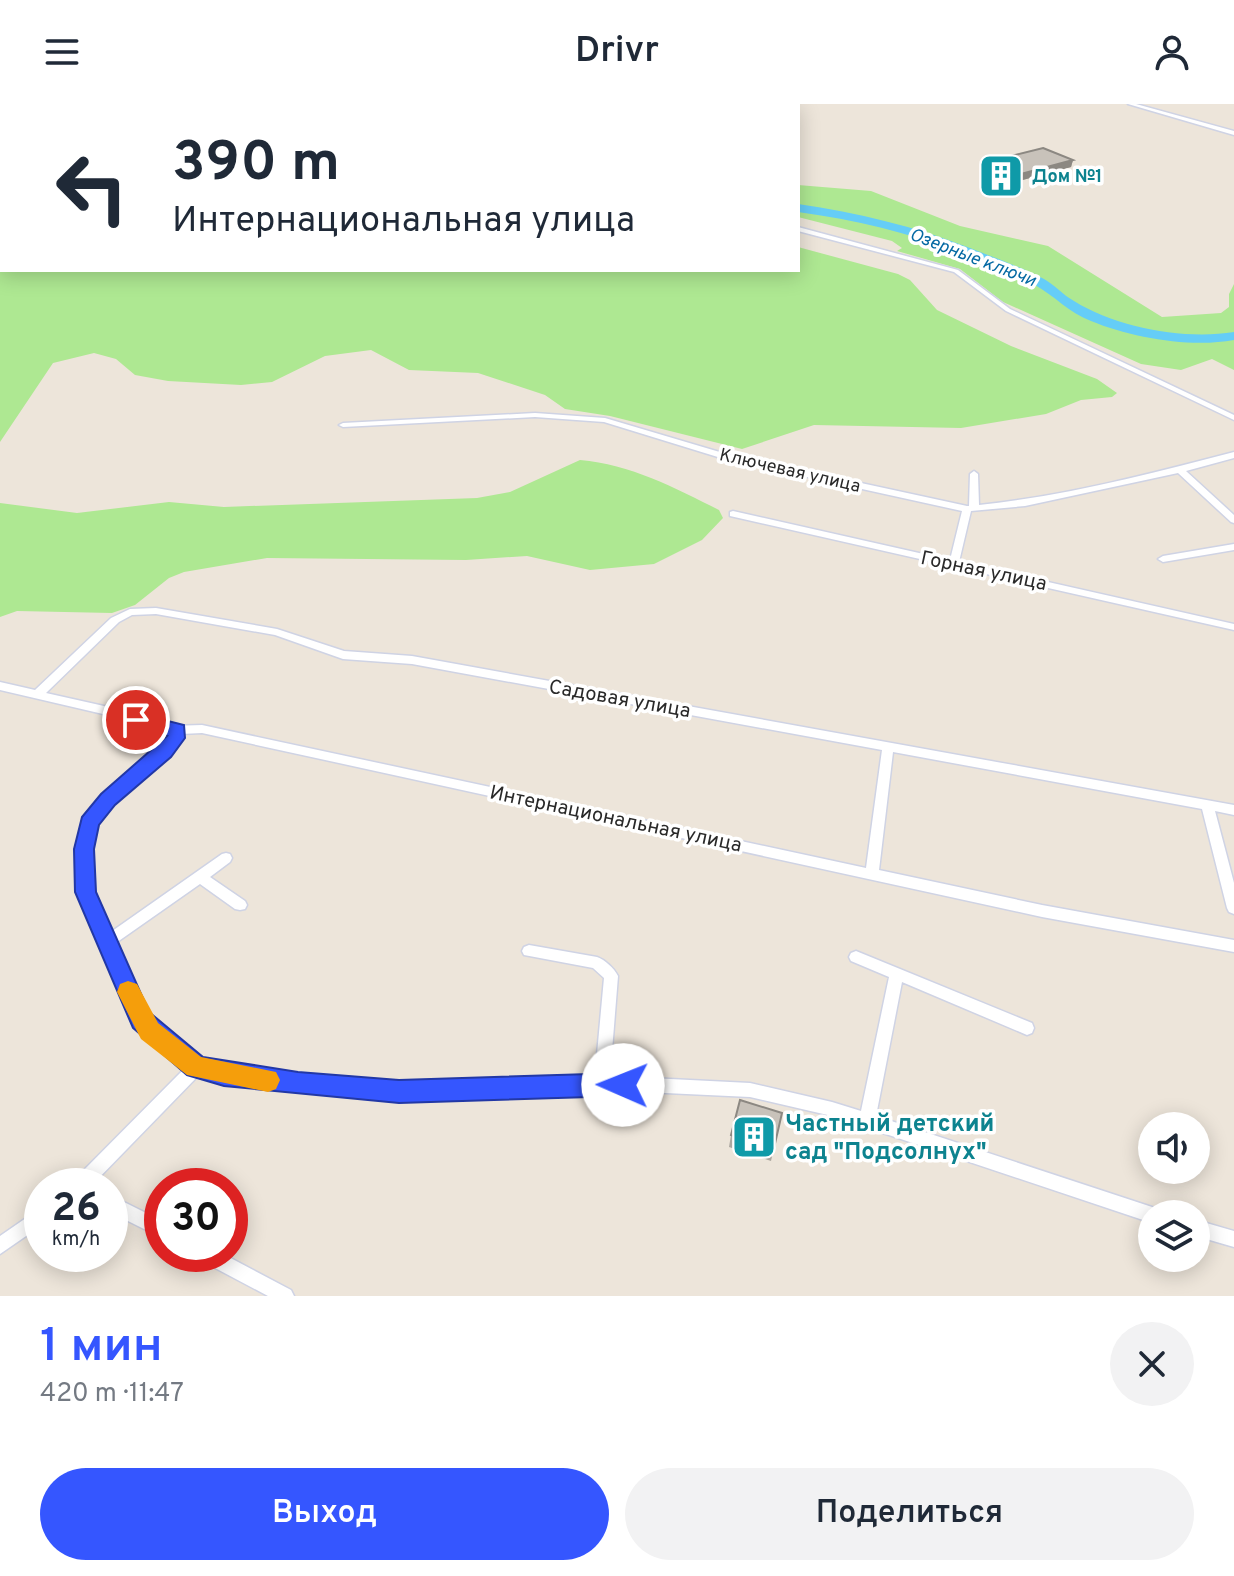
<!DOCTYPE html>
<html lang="ru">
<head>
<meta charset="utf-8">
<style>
	:root { --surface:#fff; --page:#f2f2f3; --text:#1f2937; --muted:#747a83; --accent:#3556ff }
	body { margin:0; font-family:Overpass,sans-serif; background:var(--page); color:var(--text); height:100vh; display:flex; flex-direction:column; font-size:30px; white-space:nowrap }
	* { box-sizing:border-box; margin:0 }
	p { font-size:26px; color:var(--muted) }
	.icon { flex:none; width:44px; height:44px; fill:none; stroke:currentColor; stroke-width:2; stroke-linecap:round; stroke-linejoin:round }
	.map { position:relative; height:1192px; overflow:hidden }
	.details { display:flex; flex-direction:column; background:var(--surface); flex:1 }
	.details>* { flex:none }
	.guide { position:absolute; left:0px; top:0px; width:800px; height:168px; box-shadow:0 4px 20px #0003; background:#fff; color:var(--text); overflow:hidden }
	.fabs { position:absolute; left:1138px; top:1008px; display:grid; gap:16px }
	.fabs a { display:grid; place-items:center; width:72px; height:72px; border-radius:50%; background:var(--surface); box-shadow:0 4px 20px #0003; font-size:40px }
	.speed { position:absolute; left:24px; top:1064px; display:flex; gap:16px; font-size:40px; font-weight:700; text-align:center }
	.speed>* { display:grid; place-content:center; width:104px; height:104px; border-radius:50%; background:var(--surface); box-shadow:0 4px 20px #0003; line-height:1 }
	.speed small { font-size:20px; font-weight:400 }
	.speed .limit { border:12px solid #d22; background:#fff; color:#111 }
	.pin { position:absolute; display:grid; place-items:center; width:68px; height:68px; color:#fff; margin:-34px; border:4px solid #fff; border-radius:50%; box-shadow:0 2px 8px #0007 }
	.me { position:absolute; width:88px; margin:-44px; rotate:271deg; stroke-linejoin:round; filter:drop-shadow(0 0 6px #0008) }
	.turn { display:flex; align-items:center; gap:28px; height:168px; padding:0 40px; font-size:36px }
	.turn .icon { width:104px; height:104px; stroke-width:2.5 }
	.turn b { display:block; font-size:56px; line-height:68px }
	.round { display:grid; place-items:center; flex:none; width:84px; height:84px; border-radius:42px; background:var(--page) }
	.summary { display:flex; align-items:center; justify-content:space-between; height:136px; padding:0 40px }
	h1 { font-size:48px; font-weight:600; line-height:60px; color:var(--accent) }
	.cta { display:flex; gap:16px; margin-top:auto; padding:16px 40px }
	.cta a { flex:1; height:92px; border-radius:48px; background:var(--accent); color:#fff; font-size:32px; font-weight:600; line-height:92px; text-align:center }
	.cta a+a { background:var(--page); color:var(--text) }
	header { display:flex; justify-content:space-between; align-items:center; height:104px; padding:0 40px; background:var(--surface); font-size:36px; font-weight:600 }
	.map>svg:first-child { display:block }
	.green { fill:#aee892 }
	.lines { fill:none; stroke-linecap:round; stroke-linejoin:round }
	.river { fill:#65cdf7; fill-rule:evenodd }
	.minor-casing { stroke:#cfd3e4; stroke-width:3 }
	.minor { fill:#fff; fill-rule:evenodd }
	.wall { fill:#aca7a0 }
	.shaded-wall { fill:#8c8882 }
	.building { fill:#c8c2ba; stroke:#8c8882; stroke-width:2 }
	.route { fill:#3556ff; stroke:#2238a6; stroke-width:2 }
	.slow { fill:#f59e0b }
	.labels { text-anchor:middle; stroke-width:7; stroke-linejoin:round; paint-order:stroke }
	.far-culture-label { font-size:18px; font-weight:bold; fill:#0d838f; stroke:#fff; text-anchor:start }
	.far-water-label { font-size:18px; font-style:italic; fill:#0469a3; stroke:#fff }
	.far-street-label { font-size:18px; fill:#292929; stroke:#fff }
	.street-label { font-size:20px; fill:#292929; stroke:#fff }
	.near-culture-label { font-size:24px; font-weight:bold; fill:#0d838f; stroke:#fff; text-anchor:start }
</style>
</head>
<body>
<header><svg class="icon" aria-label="menu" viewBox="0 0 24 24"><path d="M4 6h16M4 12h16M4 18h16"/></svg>Drivr<svg class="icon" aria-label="person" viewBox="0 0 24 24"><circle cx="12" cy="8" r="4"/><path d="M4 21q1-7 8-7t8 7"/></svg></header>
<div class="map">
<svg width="1234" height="1192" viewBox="0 0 1234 1192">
	<rect width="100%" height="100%" fill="#ede5da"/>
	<path class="green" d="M0 0 69 2H2V166H798V143L898 170 910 176 937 206 1011 242 1097 275 1117 289 1112 293 1081 296 1046 310 961 324 814 321 742 345 610 312 565 305 545 291 478 269 409 266 371 246 325 252 272 278 241 281 168 277 135 271 116 255 94 249 53 259 0 338Z
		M798 81 871 87 960 122 1048 142 1162 213 1221 209 1229 203V190L1234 180V266L1212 255 1181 266 1141 260 1003 198 960 165 897 147 902 144 892 137 798 113Z
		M580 356C630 360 675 384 719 406L723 414 702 436 654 460 590 466 527 452 466 456 267 454 184 468 169 474 135 501 112 509 17 507 0 513V399L77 409 169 398 224 403 477 394 510 388Z"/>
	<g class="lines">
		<path class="river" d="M653 0H663L664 2H654Z
			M798 100C858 109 914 122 970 144 995 154 1021 163 1044 175 1055 181 1063 191 1074 197 1117 224 1185 236 1234 228V236C1191 244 1132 234 1091 217 1069 209 1055 192 1035 181 1012 169 986 160 962 150 909 128 855 116 798 108Z"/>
		<g class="minor-casing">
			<path id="minor" d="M1128 0H1136L1234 27V31Z
				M798 123 958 166 1010 205 1234 311V316L1006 207 954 168 798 127Z
				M535 309 605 314 723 349 967 402H969L970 370 974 367 978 370 979 401C1065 392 1150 370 1234 348V354L1186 367 1234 411V419L1231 418 1178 369 1025 402 971 407 959 458 1234 520V526L730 412V408L733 407 950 456 962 407 721 354 604 318 535 313 343 323 339 321 343 319Z
				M1234 440V446L1163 458 1158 455 1163 452Z
				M156 504 277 525 344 547 412 552 1234 701V711L1215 707 1234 779V810L1229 808 1227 804 1202 705 893 648 879 766 1042 801 1234 836V848L1042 813 202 629 181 630 175 644 112 699 95 720 89 768 95 800 108 830 222 750 226 749 230 750 232 754 230 758 210 773 245 797 247 801 245 805 240 806 235 805 200 780 113 841 146 911 200 957 224 964 298 973 399 981 595 972 604 874 593 864 524 851 522 847 524 843 529 841 597 853C605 856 614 864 618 872L610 972 750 979 832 998 861 1007 889 873 851 857 849 853 851 849 856 847 1032 919 1034 924 1032 929 1027 931 902 878 876 1012 1152 1103 1158 1105 1160 1110H1152V1119L832 1012 750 993 602 986 399 995 298 987 224 978 199 971 91 1082H72L74 1076 186 963 136 921 81 800 77 768 85 715 104 693 166 639 170 630 103 610 0 586V578L35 586 111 514 130 505ZM156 510 275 531 343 555 412 560 882 646 866 764 202 621 170 622 104 602 46 589 119 518 132 511Z
				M110 1091 162 1117V1134L110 1108Z
				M42 1103V1121L0 1150V1132Z
				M1196 1116 1234 1127V1143L1196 1132Z
				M198 1150H223L291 1186 294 1192H268L200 1156Z"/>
		</g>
		<use href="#minor" class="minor"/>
	</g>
	<path class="wall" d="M1073 56 1071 63 1011 79 981 66 983 59Z
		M782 1009 771 1057 729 1043 731 1031Z"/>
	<path class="shaded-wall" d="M1073 56 1071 63 1011 79 1013 72Z"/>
	<path class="building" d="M1043 44 1073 56 1013 72 983 59Z
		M740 996 782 1009 774 1044 731 1031Z"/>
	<path class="route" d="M136 609 184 621 185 634 171 653 115 701 99 721 94 745 96 788 149 908 203 953 298 968 399 976 623 969 632 972 635 981 632 989 623 992 399 999 224 982 187 971 133 924 75 788 74 745 82 713 101 690 167 632 129 621V611Z"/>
	<path class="slow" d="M128 877 137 880 158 919 201 953 276 968 280 976 276 985 268 988 187 971 141 935 117 888 120 880Z"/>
	<defs>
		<g id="building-square" transform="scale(2.3)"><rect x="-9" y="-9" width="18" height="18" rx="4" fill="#0f9aa8" stroke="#fff"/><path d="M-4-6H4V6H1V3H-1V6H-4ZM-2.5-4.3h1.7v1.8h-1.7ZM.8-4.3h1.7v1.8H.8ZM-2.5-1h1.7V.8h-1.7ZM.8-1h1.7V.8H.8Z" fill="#fff"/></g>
	</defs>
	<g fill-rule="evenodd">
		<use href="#building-square" x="1001" y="72"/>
		<use href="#building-square" x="754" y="1033"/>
	</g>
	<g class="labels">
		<g class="far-culture-label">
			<text x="1032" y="78">Дом №1</text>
		</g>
		<g class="far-water-label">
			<text transform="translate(973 153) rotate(21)" y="6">Озерные ключи</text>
		</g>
		<g class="far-street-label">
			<text transform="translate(790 366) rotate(13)" y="6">Ключевая улица</text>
		</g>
		<g class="street-label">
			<text transform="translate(984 466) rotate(12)" y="7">Горная улица</text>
			<text transform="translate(620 594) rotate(10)" y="7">Садовая улица</text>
			<text transform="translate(616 714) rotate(12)" y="7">Интернациональная улица</text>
		</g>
		<g class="near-culture-label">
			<text x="785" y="1027">Частный детский<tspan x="785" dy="28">сад "Подсолнух"</tspan></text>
		</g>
	</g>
</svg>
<div class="fabs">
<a><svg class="icon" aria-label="sound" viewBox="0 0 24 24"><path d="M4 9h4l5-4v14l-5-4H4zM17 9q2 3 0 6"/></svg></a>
<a><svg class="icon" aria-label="layers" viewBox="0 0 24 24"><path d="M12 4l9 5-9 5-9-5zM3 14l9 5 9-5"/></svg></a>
</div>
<div class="speed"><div>26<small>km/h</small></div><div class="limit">30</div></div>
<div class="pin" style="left:136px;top:616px;background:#d93025"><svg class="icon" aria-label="arrive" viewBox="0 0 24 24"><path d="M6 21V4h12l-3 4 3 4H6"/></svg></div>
<svg class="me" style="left:623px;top:981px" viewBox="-20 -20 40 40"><circle r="19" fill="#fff"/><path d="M0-13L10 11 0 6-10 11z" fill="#3556ff"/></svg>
<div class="guide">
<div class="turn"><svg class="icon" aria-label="left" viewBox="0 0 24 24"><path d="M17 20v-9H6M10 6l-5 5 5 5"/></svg><div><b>390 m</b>Интернациональная улица</div></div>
</div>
</div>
<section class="details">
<div class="summary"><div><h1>1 мин</h1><p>420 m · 11:47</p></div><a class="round"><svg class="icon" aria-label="close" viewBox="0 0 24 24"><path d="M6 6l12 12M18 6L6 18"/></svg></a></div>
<div class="cta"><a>Выход</a><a>Поделиться</a></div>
</section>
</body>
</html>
